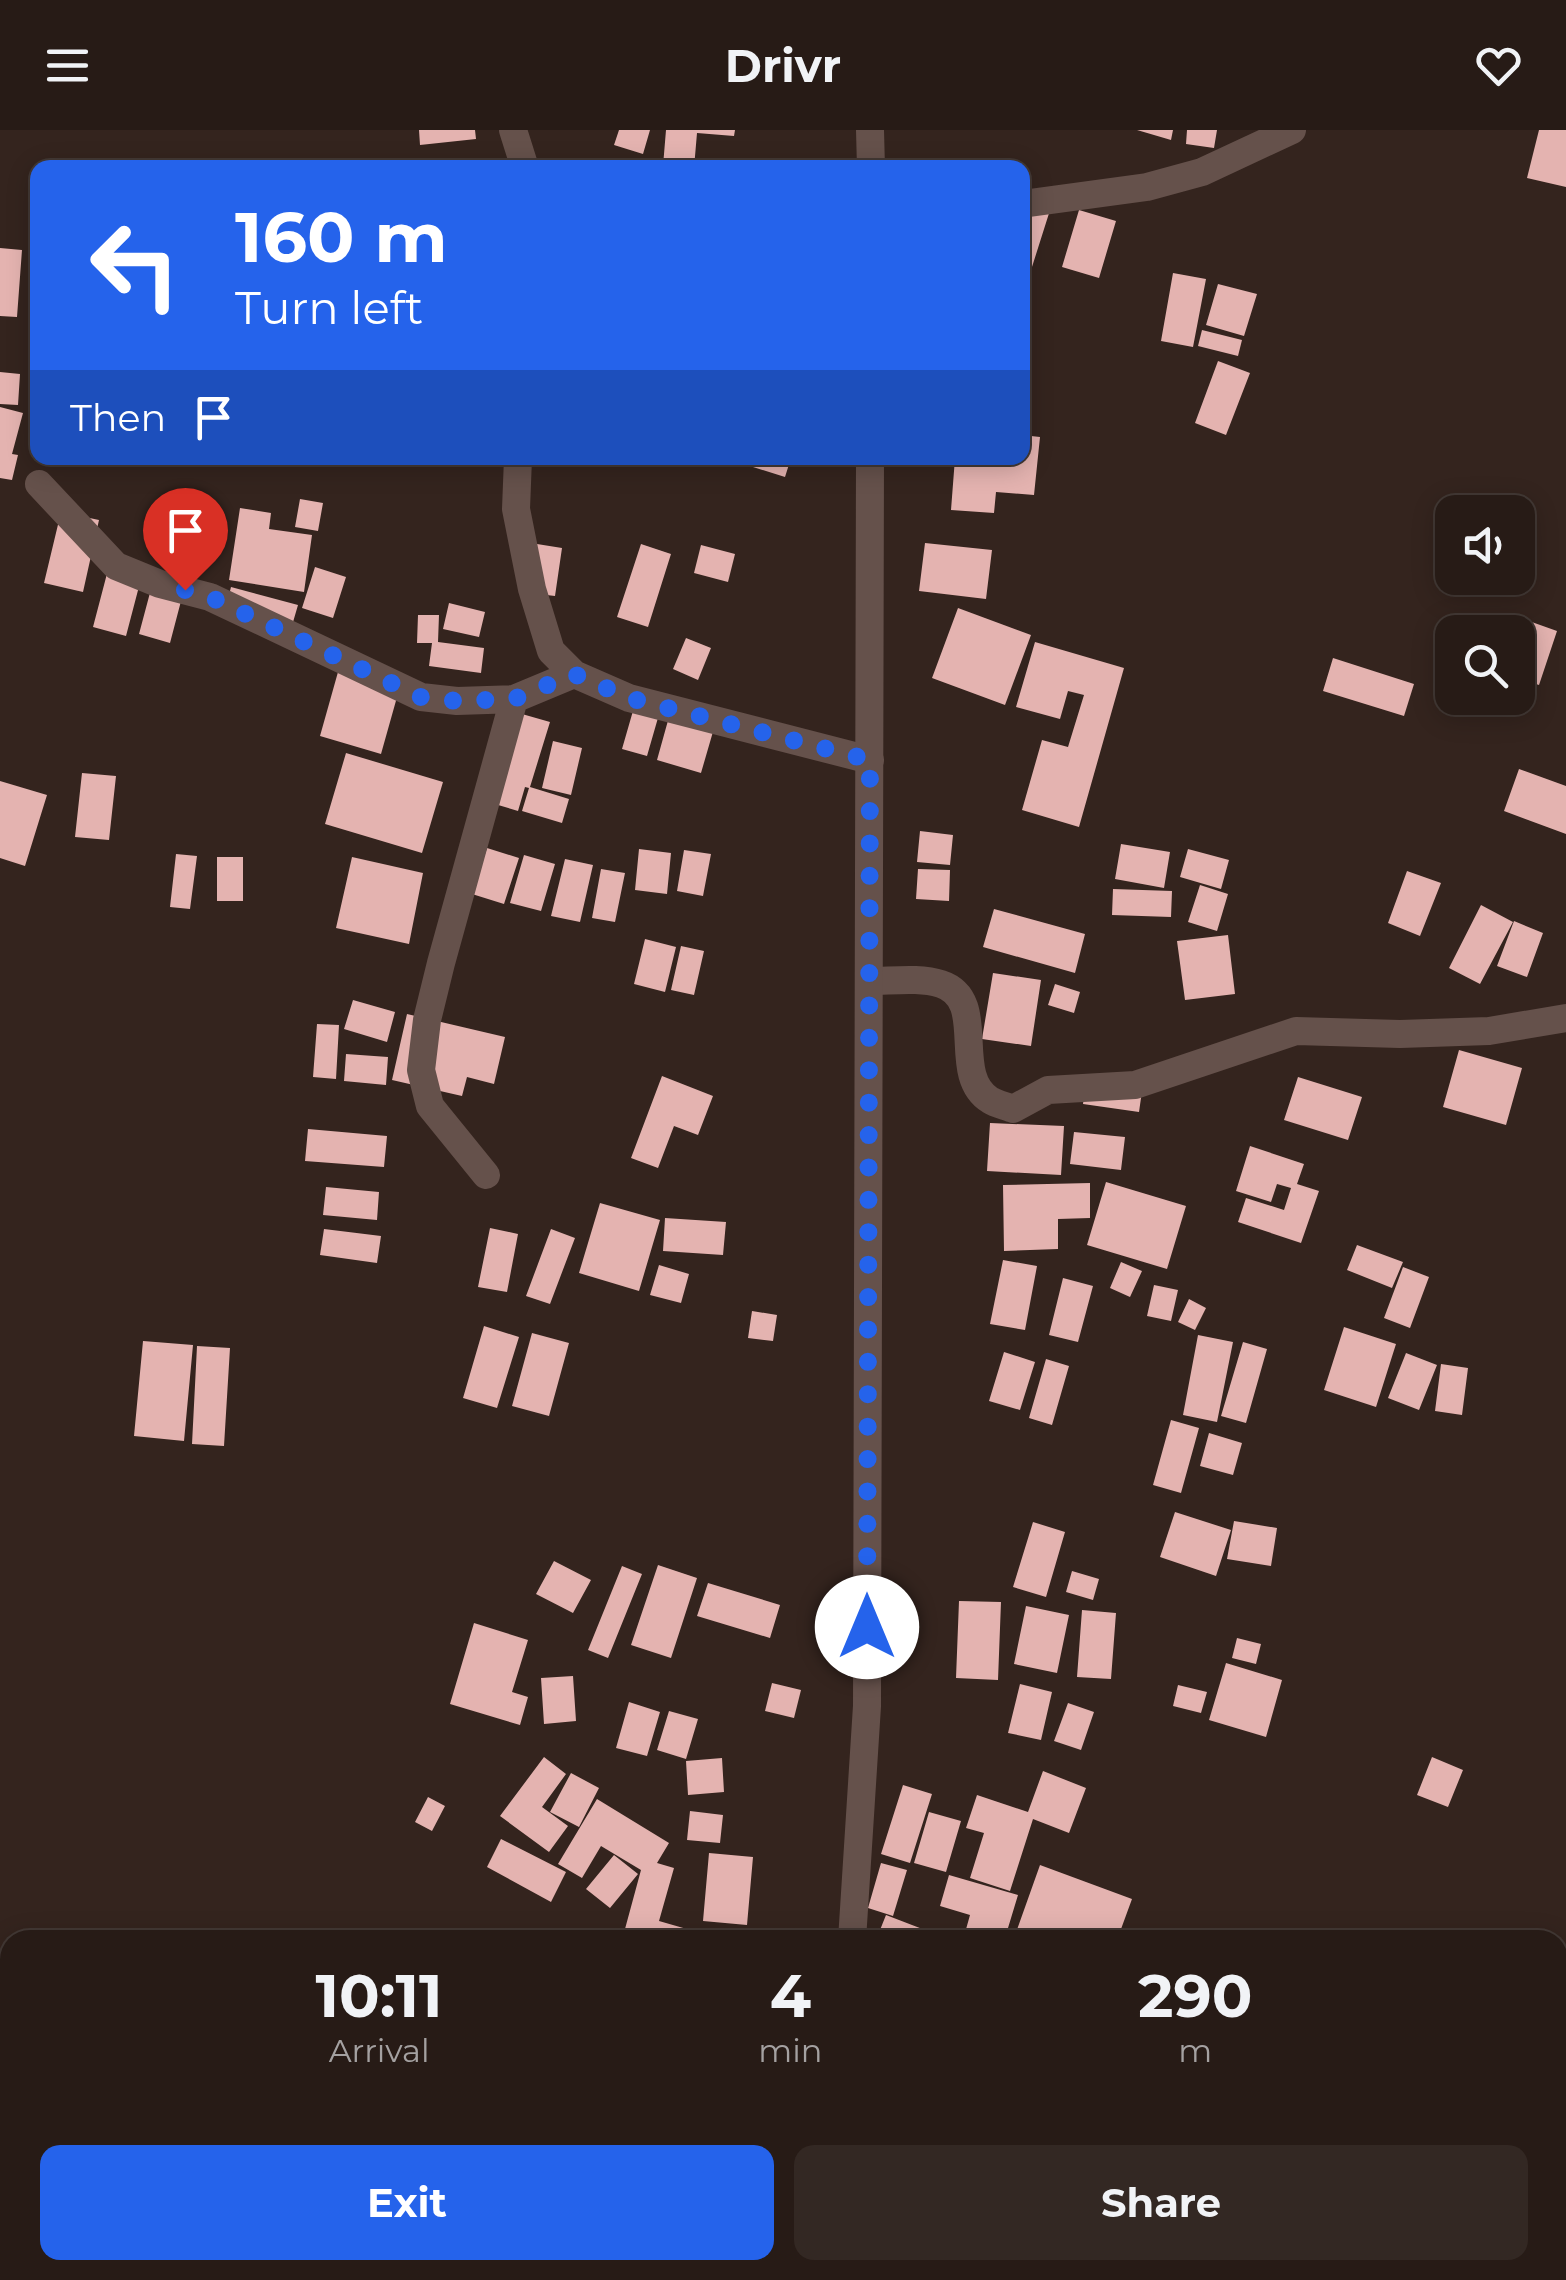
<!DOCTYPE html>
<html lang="en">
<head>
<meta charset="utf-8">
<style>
	:root { --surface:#271b16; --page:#332823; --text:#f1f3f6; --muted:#a4a1a1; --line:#433935; --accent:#2563eb }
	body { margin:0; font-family:Montserrat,sans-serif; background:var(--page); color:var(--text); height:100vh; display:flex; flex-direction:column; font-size:38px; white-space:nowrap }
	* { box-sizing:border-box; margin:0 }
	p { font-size:32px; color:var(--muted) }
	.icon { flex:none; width:55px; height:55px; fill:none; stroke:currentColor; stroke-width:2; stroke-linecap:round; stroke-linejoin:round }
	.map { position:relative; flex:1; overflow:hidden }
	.side { position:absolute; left:0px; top:1800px; width:1568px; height:350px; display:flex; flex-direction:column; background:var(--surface); border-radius:30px 30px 0 0; box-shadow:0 5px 25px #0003,0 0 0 2px var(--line) }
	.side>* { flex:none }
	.banner { position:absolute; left:30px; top:30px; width:1000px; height:305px; border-radius:20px; box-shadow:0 5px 25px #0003,0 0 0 2px var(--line); background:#2563eb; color:#fff; overflow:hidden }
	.fabs { position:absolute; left:1435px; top:365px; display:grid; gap:20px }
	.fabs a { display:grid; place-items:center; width:100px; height:100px; border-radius:20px; background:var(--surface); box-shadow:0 5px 25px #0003,0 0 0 2px var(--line); font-size:50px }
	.pin { position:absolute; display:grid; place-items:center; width:85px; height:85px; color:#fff; margin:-102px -42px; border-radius:50% 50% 50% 0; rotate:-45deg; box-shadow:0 0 10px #0007 }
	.pin .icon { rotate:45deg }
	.me { position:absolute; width:110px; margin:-55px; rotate:0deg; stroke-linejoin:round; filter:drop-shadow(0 0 8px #0008) }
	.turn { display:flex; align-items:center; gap:35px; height:210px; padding:0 40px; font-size:45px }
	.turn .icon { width:130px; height:130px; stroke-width:2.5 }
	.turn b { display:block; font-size:70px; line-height:85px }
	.then { display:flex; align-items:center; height:95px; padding:0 40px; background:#0003; gap:20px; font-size:38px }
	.eta { display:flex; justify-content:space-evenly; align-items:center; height:170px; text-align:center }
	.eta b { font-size:60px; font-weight:700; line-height:70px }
	.button { display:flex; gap:20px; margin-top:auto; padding:20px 40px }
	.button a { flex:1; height:115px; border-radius:20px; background:var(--accent); color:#fff; font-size:40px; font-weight:700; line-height:115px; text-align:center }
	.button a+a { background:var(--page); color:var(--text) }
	header { display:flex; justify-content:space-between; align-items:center; height:130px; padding:0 40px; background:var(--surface); font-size:45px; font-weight:700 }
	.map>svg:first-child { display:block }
	.building { fill:#e4b3b0 }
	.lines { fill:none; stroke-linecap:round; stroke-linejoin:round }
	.minor { stroke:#65514b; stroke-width:28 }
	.tertiary { stroke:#65514b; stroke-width:28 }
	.route { stroke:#2563eb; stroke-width:18; stroke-dasharray:0 32.4 }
</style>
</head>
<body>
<header><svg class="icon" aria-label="menu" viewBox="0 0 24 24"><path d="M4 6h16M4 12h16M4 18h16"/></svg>Drivr<svg class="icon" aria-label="heart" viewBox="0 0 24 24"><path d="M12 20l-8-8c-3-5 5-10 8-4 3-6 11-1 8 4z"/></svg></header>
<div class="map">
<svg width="1566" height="2150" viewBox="0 0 1566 2150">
	<rect width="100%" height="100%" fill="#34241e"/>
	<path class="building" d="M419 0H475L476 9 420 15Z
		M619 0H650L643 24 614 15Z
		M666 0H735L734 6 697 3 694 38 663 36Z
		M1137 0H1173L1171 10Z
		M1187 0H1217L1214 18 1186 14Z
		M1539 0H1566V57L1527 48Z
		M1022 69 1051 77 1032 137 1022 134Z
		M1079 80 1116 91 1099 148 1062 137Z
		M0 118 22 120 17 187 0 186Z
		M1173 143 1206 149 1193 217 1161 211Z
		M1218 154 1257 164 1244 206 1206 195Z
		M1202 200 1242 210 1238 226 1198 216Z
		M1218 231 1250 243 1226 305 1195 293Z
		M0 242 20 244 18 275 0 274Z
		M0 277 23 283 12 324 18 325 12 350 0 348Z
		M1022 305 1040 307 1034 365 996 362 994 383 951 380 955 328H1022Z
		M756 328H791L785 347 753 337Z
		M300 369 323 373 318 401 295 397Z
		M240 378 271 383 269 399 312 405 304 462 229 450Z
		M61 382 99 390 83 462 44 453Z
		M925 413 992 420 986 469 919 461Z
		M537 414 562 418 555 466 530 463Z
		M641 414 671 424 648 497 617 487Z
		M701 415 735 424 728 452 694 443Z
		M109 436 142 445 126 506 93 497Z
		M315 437 346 447 333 488 302 478Z
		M155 444 186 452 170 513 139 504Z
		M231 457 298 475 291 499 225 481Z
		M449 473 485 482 479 507 443 499Z
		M958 478 1031 505 1005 575 932 548Z
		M1509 484 1557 501 1539 555 1518 548V502H1503Z
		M418 485H439L438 512 484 518 481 543 429 536 432 513H417Z
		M686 508 711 518 698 550 673 539Z
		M1035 512 1124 538 1079 697 1022 680 1042 610 1068 617 1084 565 1068 561 1060 589 1016 577Z
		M1333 528 1414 554 1404 586 1323 561Z
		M338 542 399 560 381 624 320 606Z
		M639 560 664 567 647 626 622 619Z
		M674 569 719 581 701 643 657 630Z
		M515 582 550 592 530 657 569 669 562 693 522 681 529 658 525 657 518 681 488 672Z
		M553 611 582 618 571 665 542 658Z
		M346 623 443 652 422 723 325 694Z
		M1519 639 1566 656V704L1504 681Z
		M82 643 116 646 109 710 75 707Z
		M0 651 47 665 25 736 0 728Z
		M920 701 953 705 950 735 917 732Z
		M1121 714 1170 722 1164 758 1115 749Z
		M487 718 519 728 504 774 472 764Z
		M639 719 671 723 667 764 635 760Z
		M1188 719 1229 730 1221 759 1180 747Z
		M684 720 711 724 703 766 677 761Z
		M176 724 197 726 190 779 170 777Z
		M524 725 555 734 541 781 510 773Z
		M217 727H243V771H217Z
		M352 727 423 743 409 814 336 798Z
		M565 729 593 735 580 792 551 786Z
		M601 739 625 743 615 792 592 788Z
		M918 739 950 740 949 771 916 769Z
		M1407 741 1441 753 1420 806 1388 793Z
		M1200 755 1228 764 1217 801 1188 792Z
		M1113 759 1172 761 1171 787 1112 785Z
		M1481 775 1513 792 1480 854 1449 838Z
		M994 779 1085 804 1075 843 983 817Z
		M1514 791 1543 803 1527 847 1497 836Z
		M1228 805 1235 864 1185 870 1177 811Z
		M645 809 676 817 665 862 634 854Z
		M681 816 704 821 694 865 671 860Z
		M993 843 1041 850 1031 916 982 909Z
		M1055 854 1080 862 1074 883 1048 875Z
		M353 870 395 882 387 912 344 899Z
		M407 884 505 907 494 954 467 947 462 966 392 950Z
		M317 894 339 895 336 949 313 947Z
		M1459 920 1522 938 1506 995 1443 977Z
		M346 924 388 927 386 955 344 951Z
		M1087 945 1143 954 1139 982 1083 974Z
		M662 946 713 966 698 1005 674 996 658 1038 631 1028Z
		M1298 947 1362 967 1348 1010 1284 990Z
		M990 993 1064 996 1061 1045 987 1041Z
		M308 999 387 1006 384 1037 305 1031Z
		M1074 1002 1125 1007 1121 1040 1070 1034Z
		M1250 1016 1304 1034 1297 1054 1319 1061 1301 1113 1238 1092 1246 1068 1284 1080 1291 1058 1277 1054 1271 1072 1236 1061Z
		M1106 1052 1186 1076 1167 1139 1087 1115Z
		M1090 1053V1088L1058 1089V1119L1004 1121 1003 1055Z
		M326 1057 379 1062 377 1090 323 1085Z
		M600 1073 660 1090 639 1161 579 1143Z
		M665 1088 726 1092 723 1125 663 1121Z
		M490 1098 518 1104 507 1162 478 1157Z
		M324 1099 381 1106 377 1133 320 1125Z
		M551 1099 575 1108 550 1174 526 1166Z
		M1357 1115 1403 1132 1392 1158 1347 1140Z
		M1003 1130 1037 1136 1025 1200 990 1194Z
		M1121 1132 1142 1141 1130 1167 1110 1158Z
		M659 1135 689 1144 681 1173 650 1165Z
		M1403 1137 1429 1147 1410 1198 1384 1188Z
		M1063 1148 1093 1156 1078 1212 1049 1205Z
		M1154 1155 1178 1160 1171 1191 1147 1186Z
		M1189 1169 1206 1178 1195 1200 1178 1192Z
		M752 1181 777 1185 773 1211 748 1208Z
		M484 1196 519 1207 497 1278 463 1268Z
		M1344 1197 1396 1214 1376 1277 1324 1260Z
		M532 1203 569 1213 549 1286 512 1276Z
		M1198 1205 1233 1212 1217 1292 1183 1285Z
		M143 1211 193 1215 184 1311 134 1306Z
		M1243 1212 1267 1219 1246 1293 1221 1286Z
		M197 1216 230 1218 224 1316 192 1314Z
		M1004 1222 1035 1232 1020 1280 989 1271Z
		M1406 1223 1437 1235 1419 1280 1388 1268Z
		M1046 1229 1069 1236 1052 1295 1029 1288Z
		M1441 1234 1468 1238 1462 1285 1435 1281Z
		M1171 1290 1199 1298 1181 1363 1153 1355Z
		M1209 1303 1242 1313 1233 1345 1200 1336Z
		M1175 1382 1231 1400 1216 1446 1160 1427Z
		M1234 1391 1277 1398 1271 1436 1227 1429Z
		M1033 1392 1065 1402 1046 1467 1013 1457Z
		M554 1431 591 1450 573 1483 536 1464Z
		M658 1435 697 1448 671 1528 631 1515Z
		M622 1436 642 1444 608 1528 588 1520Z
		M1072 1441 1099 1449 1093 1470 1066 1462Z
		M708 1453 780 1475 770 1508 697 1486Z
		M959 1471 1001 1472 998 1550 956 1548Z
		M1026 1476 1069 1485 1057 1543 1014 1534Z
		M1082 1480 1116 1483 1111 1549 1077 1547Z
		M474 1493 528 1510 512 1562 528 1567 520 1595 450 1574Z
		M1237 1508 1261 1514 1256 1534 1232 1528Z
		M1226 1533 1282 1550 1266 1607 1209 1590Z
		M573 1546 576 1591 544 1594 541 1548Z
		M772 1553 801 1560 794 1588 765 1581Z
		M1020 1554 1052 1562 1041 1610 1008 1603Z
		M1178 1555 1207 1562 1201 1583 1173 1576Z
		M629 1572 660 1582 647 1626 616 1618Z
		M1068 1573 1094 1582 1081 1620 1054 1611Z
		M669 1581 698 1589 686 1629 657 1620Z
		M544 1627 566 1644 542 1677 568 1696 549 1722 500 1686Z
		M1432 1627 1463 1640 1448 1677 1417 1665Z
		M722 1628 724 1662 688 1665 686 1631Z
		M1043 1641 1086 1658 1069 1703 1033 1689 1010 1761 970 1748 984 1703 966 1698 977 1665 1028 1682Z
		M571 1643 599 1658 579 1697 550 1682Z
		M903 1655 932 1664 910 1733 881 1724Z
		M428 1667 445 1676 432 1701 415 1692Z
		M597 1669 669 1713 657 1733 674 1738 659 1791 725 1810H622L641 1740 601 1716 582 1748 558 1734Z
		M690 1681 723 1685 720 1713 687 1710Z
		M929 1682 961 1691 946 1742 914 1733Z
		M501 1709 566 1742 551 1772 487 1737Z
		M709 1723 753 1727 747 1795 703 1791Z
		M614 1725 638 1744 610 1778 586 1759Z
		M881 1733 907 1740 893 1786 868 1778Z
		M1040 1735 1132 1769 1117 1810 1014 1808Z
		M949 1745 1018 1765 1008 1798 1012 1799 1008 1810H963L970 1785 940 1776Z
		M886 1785 951 1810H876Z
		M0 1937 10 1938 8 2007 0 2006Z
		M176 2140H199L197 2150H175Z
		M375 2140H408L405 2150H372Z
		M643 2140H703L718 2145 717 2150H640Z
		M937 2140H976L973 2150H933Z"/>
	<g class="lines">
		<path class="minor" d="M513 0 525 38
			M1022 74 1147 57 1202 42 1292 0
			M518 328 516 379 532 459 551 521 574 544 629 568 870 630
			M39 354 116 436 160 454 210 467 421 567 457 571 514 569 574 544
			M870 851C892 851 920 847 941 854 990 870 949 944 990 970 996 974 1006 976 1013 979L1048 960 1135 955 1296 901 1400 904 1489 901 1566 888
			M486 1045 430 976 421 940 427 890 441 833 514 569
			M625 2140 686 2150
			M1171 2140 1175 2150
			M572 2150 588 2140"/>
		<path class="tertiary" d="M870 0 871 38
			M852 1810 867 1576 870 328
			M844 2140V2150"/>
	</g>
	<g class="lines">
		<path class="route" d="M185 460 210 467 421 567 457 571 514 569 574 544 629 568 870 630 867 1497"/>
	</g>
</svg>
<div class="fabs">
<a><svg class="icon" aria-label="sound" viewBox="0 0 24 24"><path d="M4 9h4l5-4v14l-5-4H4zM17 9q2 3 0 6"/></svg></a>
<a><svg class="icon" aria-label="search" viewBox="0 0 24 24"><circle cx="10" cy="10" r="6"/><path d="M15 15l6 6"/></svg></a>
</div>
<div class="pin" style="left:185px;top:460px;background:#d93025"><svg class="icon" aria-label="arrive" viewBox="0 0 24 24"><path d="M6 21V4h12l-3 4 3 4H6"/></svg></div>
<svg class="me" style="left:867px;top:1497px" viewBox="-20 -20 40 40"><circle r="19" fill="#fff"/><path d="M0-13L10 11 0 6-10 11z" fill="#2563eb"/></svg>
<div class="banner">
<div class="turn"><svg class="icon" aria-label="left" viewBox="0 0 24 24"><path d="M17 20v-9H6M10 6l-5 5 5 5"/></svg><div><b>160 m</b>Turn left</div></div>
<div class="then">Then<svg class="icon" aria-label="arrive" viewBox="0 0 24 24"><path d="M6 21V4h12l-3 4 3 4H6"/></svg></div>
</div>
<section class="side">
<div class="eta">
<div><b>10:11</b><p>Arrival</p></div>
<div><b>4</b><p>min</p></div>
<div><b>290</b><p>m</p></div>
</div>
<div class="button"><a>Exit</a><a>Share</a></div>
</section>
</div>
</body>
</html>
